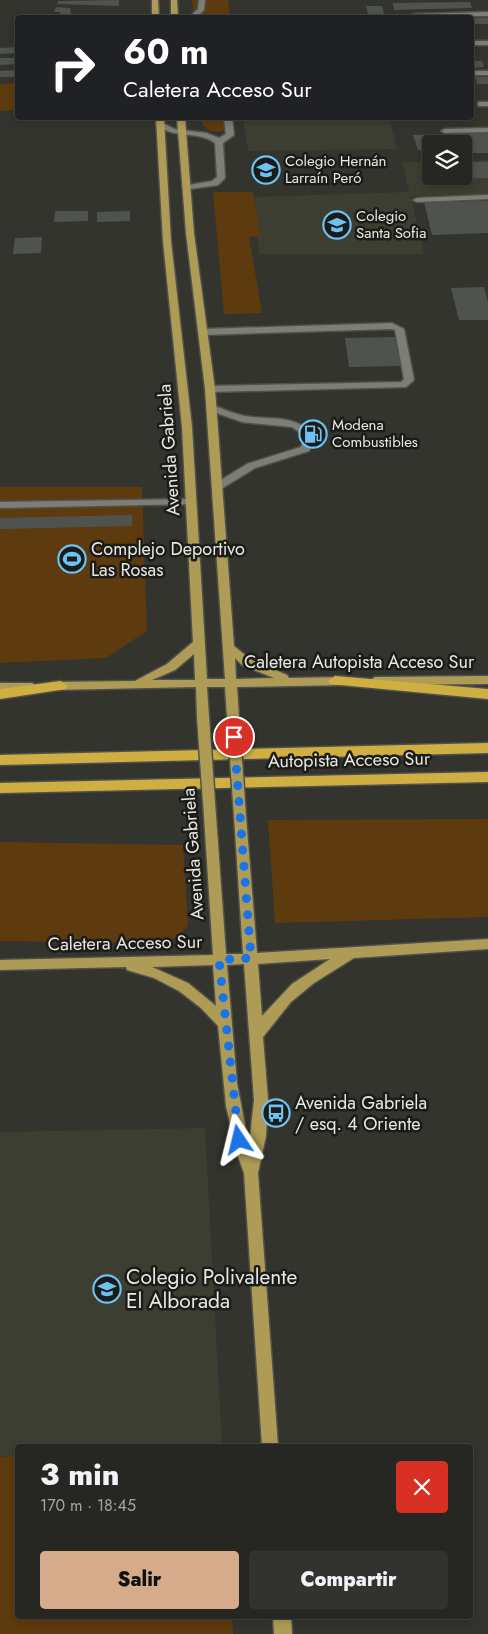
<!DOCTYPE html>
<html lang="es">
<head>
<meta charset="utf-8">
<style>
	:root { --surface:#262722; --page:#32332f; --text:#f1f3f6; --muted:#a4a5a5; --line:#424440; --accent:#d6ab8b }
	body { margin:0; font-family:Jost,sans-serif; background:var(--page); color:var(--text); height:100vh; display:flex; flex-direction:column; font-size:19px; white-space:nowrap }
	* { box-sizing:border-box; margin:0 }
	p { font-size:16px; color:var(--muted) }
	.icon { flex:none; width:28px; height:28px; fill:none; stroke:currentColor; stroke-width:2; stroke-linecap:round; stroke-linejoin:round }
	.map { position:relative; flex:1; overflow:hidden }
	.drawer { position:absolute; left:15px; top:1444px; width:458px; height:175px; display:flex; flex-direction:column; background:var(--surface); border-radius:5px; box-shadow:0 2px 8px #0003,0 0 0 1px var(--line) }
	.drawer>* { flex:none }
	.guide { position:absolute; left:15px; top:15px; width:459px; height:105px; border-radius:5px; box-shadow:0 2px 8px #0003,0 0 0 1px var(--line); background:#202124; color:#fff; overflow:hidden }
	.controls { position:absolute; left:422px; top:135px; display:grid; gap:10px }
	.controls a { display:grid; place-items:center; width:50px; height:50px; border-radius:5px; background:var(--surface); box-shadow:0 2px 8px #0003,0 0 0 1px var(--line); font-size:25px }
	.pin { position:absolute; display:grid; place-items:center; width:42px; height:42px; color:#fff; margin:-21px; border:2px solid #fff; border-radius:50%; box-shadow:0 1px 5px #0007 }
	.me { position:absolute; width:55px; margin:-28px; rotate:350deg; stroke-linejoin:round; filter:drop-shadow(0 0 4px #0008) }
	.turn { display:flex; align-items:center; gap:18px; height:105px; padding:0 25px; font-size:22px }
	.turn .icon { width:65px; height:65px; stroke-width:2.5 }
	.turn b { display:block; font-size:35px; line-height:42px }
	.round { display:grid; place-items:center; flex:none; width:52px; height:52px; border-radius:5px; background:var(--page) }
	.overview { display:flex; align-items:center; justify-content:space-between; height:85px; padding:0 25px }
	h1 { font-size:30px; font-weight:800; line-height:38px }
	.primary-button { display:flex; gap:10px; margin-top:auto; padding:10px 25px }
	.primary-button a { flex:1; height:58px; border-radius:5px; background:var(--accent); color:#111; font-size:20px; font-weight:800; line-height:58px; text-align:center }
	.primary-button a+a { background:var(--page); color:var(--text) }
	.map>svg:first-child { display:block }
	.built { fill:#3b3e30 }
	.green { fill:#5e3b0e }
	.building { fill:#4e544d }
	.lines { fill:none; stroke-linecap:round; stroke-linejoin:round }
	.minor-casing { stroke:#50514b; stroke-width:3 }
	.major-casing { stroke:#50514b; stroke-width:3 }
	.highway-casing { stroke:#50514b; stroke-width:3 }
	.minor { fill:#7d7f76; fill-rule:evenodd }
	.major { fill:#ae9c56; fill-rule:evenodd }
	.highway { fill:#cfaf41; fill-rule:evenodd }
	.major-bridge-casing { stroke:#50514b; stroke-width:15; stroke-linecap:butt }
	.major-bridge { stroke:#ae9c56; stroke-width:12 }
	.route { stroke:#1a73e8; stroke-width:9; stroke-dasharray:0 16.2 }
	.labels { text-anchor:middle; stroke-width:5; stroke-linejoin:round; paint-order:stroke }
	.far-poi-label { font-size:15px; fill:#e7e8e3; stroke:#1b1b18; text-anchor:start }
	.street-label { font-size:18px; fill:#e7e8e3; stroke:#1b1b18 }
	.poi-label { font-size:18px; fill:#e7e8e3; stroke:#1b1b18; text-anchor:start }
	.near-poi-label { font-size:21px; fill:#e7e8e3; stroke:#1b1b18; text-anchor:start }
</style>
</head>
<body>
<div class="map">
<svg width="488" height="1634" viewBox="0 0 488 1634">
	<rect width="100%" height="100%" fill="#33342d"/>
	<path class="built" d="M243 118H389L397 149 248 151Z
		M488 160V194L411 196 424 254H259L254 197 409 192 402 162H431V176H464V161Z
		M205 1128 222 1446H18L17 1456 0 1457V1132Z"/>
	<path class="green" d="M192 0H228L230 16 194 17Z
		M17 83V110L0 111V84Z
		M202 118H232L233 129 217 132 210 131 203 125Z
		M213 192H253L260 236 249 237 262 313 224 314Z
		M0 487H142L147 631 106 658 0 663Z
		M488 819V917L275 923 268 820Z
		M0 842 183 845 188 925 178 938 158 943 0 941Z
		M17 1456 18 1616H232L233 1634H0V1457Z"/>
	<path class="building" d="M119 0V6L57 4 58 1Z
		M470 2 472 8 394 10 393 3Z
		M366 6H382L385 18H369Z
		M56 7 70 8 71 14 67 16 71 18H53L60 15V12H54Z
		M471 18H488V24H471Z
		M18 47V53L0 54V48Z
		M0 58H18V64L0 65Z
		M471 61H482L484 67 471 68Z
		M18 70V77H0V71Z
		M475 77H488V84H477Z
		M488 133V153H464V144H455L452 134Z
		M447 134 450 144H431V150H418L413 135Z
		M464 162H488V178L454 179 453 176H464Z
		M488 201V233L432 235 424 202Z
		M55 211H88V221L54 222Z
		M130 211V221L97 222V212Z
		M42 237 41 253 13 254 15 238Z
		M484 287 488 302V320H459L451 288Z
		M398 337 403 366 349 367 345 338Z
		M132 515V526L0 529V518Z"/>
	<g class="lines">
		<g class="minor-casing">
			<path id="minor" d="M199 0H205L204 10 196 18H188L198 9Z
				M488 12V16H410L414 14Z
				M471 41H488V45H471Z
				M471 71H488V75H471Z
				M478 102H488V106H478Z
				M224 118H232L234 135 223 143 225 178 218 185 183 190V186L212 181 217 177 215 143C198 130 173 140 156 124L160 122 175 129 206 133 219 138 226 134Z
				M488 128V132L445 133 441 131 445 129Z
				M488 195V199L417 202 413 200 417 198Z
				M392 323 404 329 414 380 406 387 210 392 205 389 210 386 401 382 404 379 395 330 391 329 203 335 198 332 203 329Z
				M211 405C222 408 233 414 245 416 270 421 301 412 314 440L309 451 255 468 221 489H213V485L247 464 301 447 304 440 301 433 292 427 242 422 208 410V406Z
				M191 499 195 500V504L0 508V502Z"/>
		</g>
		<g class="major-casing">
			<path id="major" d="M152 0H158L159 18H152Z
				M171 0H177L178 18H171Z
				M156 118H164L171 241 192 427 207 679H225L205 389 186 233 177 118H185L194 233 215 389 234 646 250 659 287 675 289 678 345 677 351 681 345 685 237 687 239 717 233 721 227 717 225 687H207L209 717 203 721 197 717 196 687 52 690 46 686 52 682 135 681 167 664 193 642 182 427 163 241ZM194 654 195 680H152L175 670ZM235 658 242 665 274 678 236 679Z
				M488 676V684L375 685 369 681 375 677Z
				M0 683H32L38 687 32 691H0Z
				M210 812 216 816 226 954H243L234 816 240 812 246 816 257 953 488 939V949L354 958 314 983 291 1002 263 1037 268 1100 266 1136 258 1173 278 1446H262L244 1173 236 1151 226 1106 218 1026 201 1008 179 991 154 978 127 970 126 967 0 970V960L213 955 204 816ZM330 959 292 984 262 1016 258 964ZM244 964 254 1100 249 1146 237 1083 227 965ZM213 965 216 1006 188 983 152 967Z
				M273 1616H291L292 1634H274Z"/>
		</g>
		<g class="highway-casing">
			<path id="highway" d="M335 676 488 689V699L330 684 328 681Z
				M61 681 68 686 66 689 0 699V689Z
				M488 743V753L0 765V755Z
				M488 772V782L0 793V783Z"/>
		</g>
		<use href="#minor" class="minor"/>
		<use href="#major" class="major"/>
		<use href="#highway" class="highway"/>
		<g class="major-bridge-casing">
			<path id="major-bridge" d="M203 717 210 816
				M233 717 240 816"/>
		</g>
		<use href="#major-bridge" class="major-bridge"/>
	</g>
	<g class="lines">
		<path class="route" d="M234 737 251 958 219 960 239 1140"/>
	</g>
	<defs>
		<g id="school-ring" transform="scale(1.4375)"><circle r="9.5" fill="#1b1b18" stroke="#6dc2f3" stroke-width="1.5"/><path d="M0-5L7-2L0 1L-7-2ZM-4 1L0 2.5L4 1V4Q0 6-4 4Z" fill="#6dc2f3"/></g>
		<g id="fuel-ring" transform="scale(1.4375)"><circle r="9.5" fill="#1b1b18" stroke="#6dc2f3" stroke-width="1.5"/><path d="M-5.5-6h7V0h2V4h1.3V-2.5L3-4.5l.8-.8L6-3V5H2.5V1h-1V6h-7ZM-4.2-4.7v3.2H.2V-4.7Z" fill="#6dc2f3"/></g>
		<g id="stadium-ring" transform="scale(1.4375)"><circle r="9.5" fill="#1b1b18" stroke="#6dc2f3" stroke-width="1.5"/><path d="M0-5a6.5 5 0 1 0 0 10a6.5 5 0 1 0 0-10ZM-3.5-1.8h7v3.6h-7Z" fill="#6dc2f3"/></g>
		<g id="bus-ring" transform="scale(1.4375)"><circle r="9.5" fill="#1b1b18" stroke="#6dc2f3" stroke-width="1.5"/><path d="M-5-6H5V4H4V6H2V4H-2V6H-4V4H-5ZM-3.5-4V0h7V-4ZM-3.5 1.2v1.5H-2V1.2ZM2 1.2v1.5H3.5V1.2Z" fill="#6dc2f3"/></g>
	</defs>
	<g fill-rule="evenodd">
		<use href="#school-ring" x="266" y="170"/>
		<use href="#school-ring" x="337" y="225"/>
		<use href="#fuel-ring" x="313" y="434"/>
		<use href="#stadium-ring" x="72" y="559"/>
		<use href="#bus-ring" x="276" y="1113"/>
		<use href="#school-ring" x="107" y="1289"/>
	</g>
	<g class="labels">
		<g class="far-poi-label">
			<text x="285" y="166">Colegio Hernán<tspan x="285" dy="17">Larraín Peró</tspan></text>
			<text x="356" y="221">Colegio<tspan x="356" dy="17">Santa Sofia</tspan></text>
			<text x="332" y="430">Modena<tspan x="332" dy="17">Combustibles</tspan></text>
		</g>
		<g class="street-label">
			<text transform="translate(169 450) rotate(-94)" y="6">Avenida Gabriela</text>
			<text x="359" y="668">Caletera Autopista Acceso Sur</text>
			<text transform="translate(349 760) rotate(-1)" y="6">Autopista Acceso Sur</text>
			<text transform="translate(193 854) rotate(-94)" y="6">Avenida Gabriela</text>
			<text transform="translate(125 943) rotate(-1)" y="6">Caletera Acceso Sur</text>
		</g>
		<g class="poi-label">
			<text x="91" y="555">Complejo Deportivo<tspan x="91" dy="21">Las Rosas</tspan></text>
			<text x="295" y="1109">Avenida Gabriela<tspan x="295" dy="21">/ esq. 4 Oriente</tspan></text>
		</g>
		<g class="near-poi-label">
			<text x="126" y="1284">Colegio Polivalente<tspan x="126" dy="24">El Alborada</tspan></text>
		</g>
	</g>
</svg>
<div class="controls">
<a><svg class="icon" aria-label="layers" viewBox="0 0 24 24"><path d="M12 4l9 5-9 5-9-5zM3 14l9 5 9-5"/></svg></a>
</div>
<div class="pin" style="left:234px;top:737px;background:#d93025"><svg class="icon" aria-label="arrive" viewBox="0 0 24 24"><path d="M6 21V4h12l-3 4 3 4H6"/></svg></div>
<svg class="me" style="left:239px;top:1140px" viewBox="-20 -20 40 40"><path d="M0-17L14 15 0 8-14 15z" fill="#1a73e8" stroke="#fff" stroke-width="4"/></svg>
<div class="guide">
<div class="turn"><svg class="icon" aria-label="right" viewBox="0 0 24 24"><path d="M7 20v-9h11M14 6l5 5-5 5"/></svg><div><b>60 m</b>Caletera Acceso Sur</div></div>
</div>
<section class="drawer">
<div class="overview"><div><h1>3 min</h1><p>170 m · 18:45</p></div><a class="round" style="background:#d93025;color:#fff"><svg class="icon" aria-label="close" viewBox="0 0 24 24"><path d="M6 6l12 12M18 6L6 18"/></svg></a></div>
<div class="primary-button"><a>Salir</a><a>Compartir</a></div>
</section>
</div>
</body>
</html>
